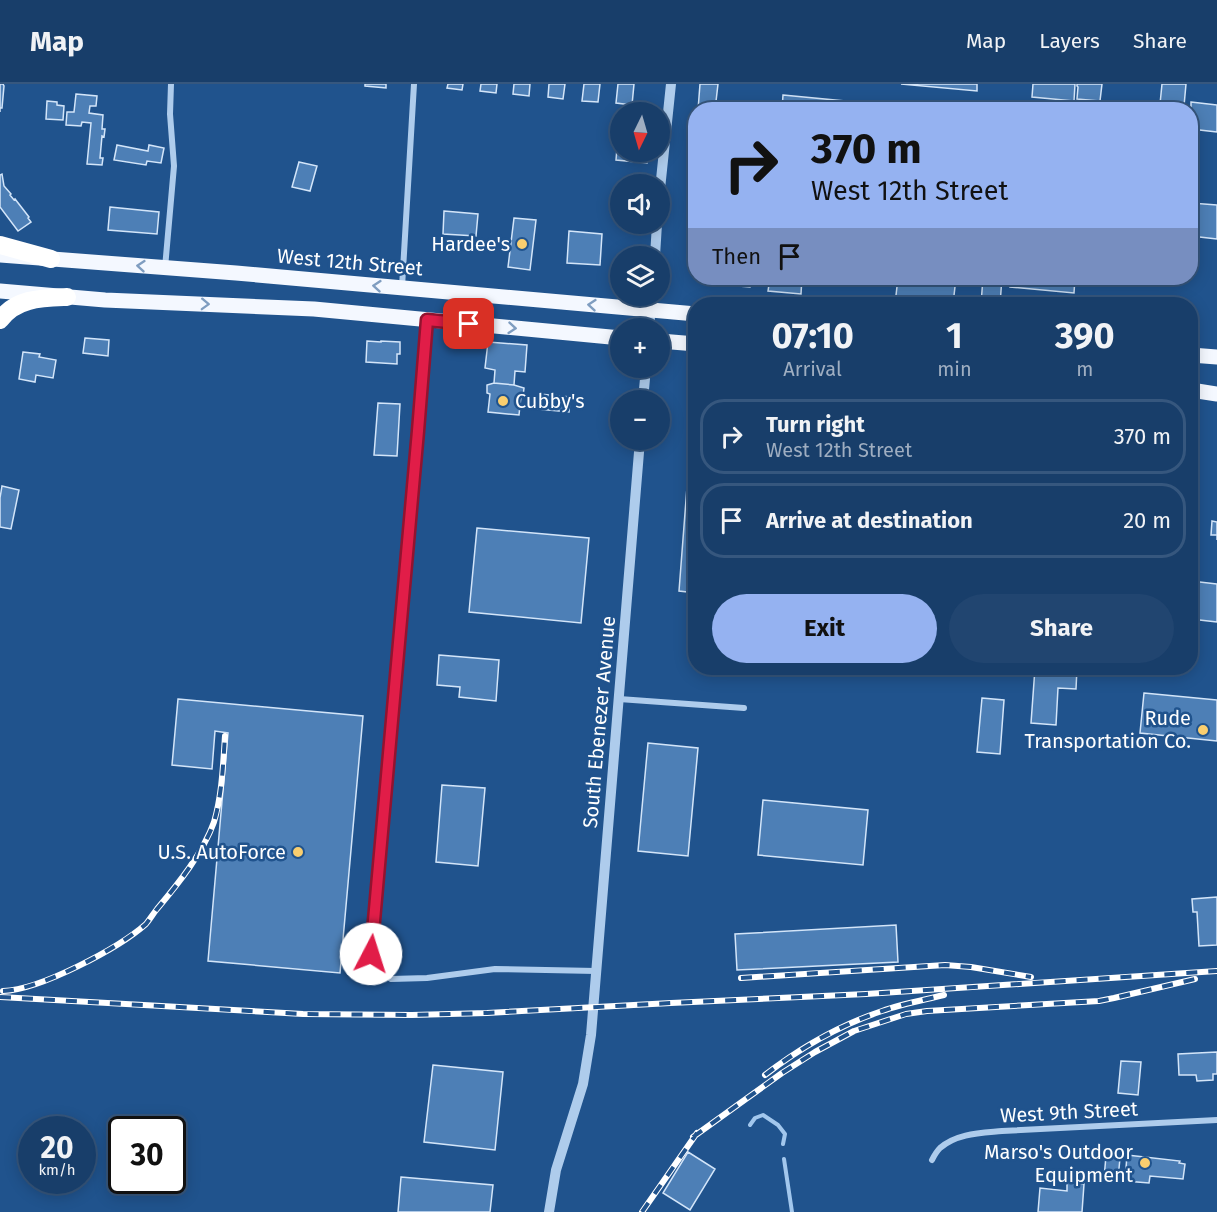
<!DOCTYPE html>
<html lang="en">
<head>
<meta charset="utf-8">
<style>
	:root { --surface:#183e6a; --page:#214570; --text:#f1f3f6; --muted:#9faec1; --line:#36577e; --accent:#95b2f1 }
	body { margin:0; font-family:"Fira Sans",sans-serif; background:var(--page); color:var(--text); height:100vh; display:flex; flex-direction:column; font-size:22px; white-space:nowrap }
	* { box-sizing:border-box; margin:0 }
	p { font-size:20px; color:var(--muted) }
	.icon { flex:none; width:33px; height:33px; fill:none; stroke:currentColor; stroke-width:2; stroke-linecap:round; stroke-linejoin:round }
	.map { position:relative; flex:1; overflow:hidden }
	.side { position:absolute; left:688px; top:213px; width:510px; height:378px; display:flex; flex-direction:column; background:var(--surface); border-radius:24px; box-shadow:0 3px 15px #0003,0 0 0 2px var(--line) }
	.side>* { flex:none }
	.banner { position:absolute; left:688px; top:18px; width:510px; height:183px; border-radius:24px; box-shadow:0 3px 15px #0003,0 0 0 2px var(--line); background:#95b2f1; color:#111; overflow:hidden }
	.needle { width:39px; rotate:185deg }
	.buttons { position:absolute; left:610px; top:18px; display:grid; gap:12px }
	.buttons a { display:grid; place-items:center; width:60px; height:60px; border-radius:50%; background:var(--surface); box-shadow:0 3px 15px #0003,0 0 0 2px var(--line); font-size:30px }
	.speed { position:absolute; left:18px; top:1032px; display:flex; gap:12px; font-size:30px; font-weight:700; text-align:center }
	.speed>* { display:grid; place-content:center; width:78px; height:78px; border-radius:50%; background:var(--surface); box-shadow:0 3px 15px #0003,0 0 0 2px var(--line); line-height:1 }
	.speed small { font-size:15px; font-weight:400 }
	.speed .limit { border:3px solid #111; border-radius:9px; background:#fff; color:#111 }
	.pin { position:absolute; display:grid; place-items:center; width:51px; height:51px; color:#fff; margin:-26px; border-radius:12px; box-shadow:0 3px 9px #0006 }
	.me { position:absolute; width:66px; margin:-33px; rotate:5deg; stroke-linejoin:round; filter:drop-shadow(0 0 4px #0008) }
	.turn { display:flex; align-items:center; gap:21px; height:126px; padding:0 24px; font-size:27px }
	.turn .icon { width:78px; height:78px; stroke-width:2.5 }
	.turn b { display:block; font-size:42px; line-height:51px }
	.then { display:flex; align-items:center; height:57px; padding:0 24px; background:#0003; gap:12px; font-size:22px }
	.eta { display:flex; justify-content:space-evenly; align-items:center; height:102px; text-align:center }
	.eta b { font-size:36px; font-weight:700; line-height:42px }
	.primary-button { display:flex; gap:12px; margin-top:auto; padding:12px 24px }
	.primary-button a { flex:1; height:69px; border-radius:36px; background:var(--accent); color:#111; font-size:24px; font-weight:700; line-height:69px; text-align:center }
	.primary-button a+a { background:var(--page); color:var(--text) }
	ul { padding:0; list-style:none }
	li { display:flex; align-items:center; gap:18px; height:75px; margin:0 12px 9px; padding:0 12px; border:3px solid var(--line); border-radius:24px }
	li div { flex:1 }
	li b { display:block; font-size:22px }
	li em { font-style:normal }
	header { display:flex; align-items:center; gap:36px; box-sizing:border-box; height:84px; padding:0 30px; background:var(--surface); border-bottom:2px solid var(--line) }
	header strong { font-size:28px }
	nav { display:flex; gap:33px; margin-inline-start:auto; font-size:21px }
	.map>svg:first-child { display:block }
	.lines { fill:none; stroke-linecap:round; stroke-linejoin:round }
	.stream { stroke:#a2c7ed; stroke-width:4 }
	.building { fill:#4d7fb6; stroke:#d3e5f9; stroke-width:1.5 }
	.minor { stroke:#aeccec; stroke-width:6 }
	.tertiary { stroke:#aeccec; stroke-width:10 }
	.primary { stroke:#f4f8ff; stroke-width:15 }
	.motorway { stroke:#fff; stroke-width:18 }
	.rail-casing { stroke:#fff; stroke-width:6 }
	.rail { stroke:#20538d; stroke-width:4; stroke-dasharray:11; stroke-linecap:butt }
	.oneway { stroke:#7f9dc0 }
	.route-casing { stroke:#92132f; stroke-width:15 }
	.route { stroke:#e11d48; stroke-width:10 }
	.poi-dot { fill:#f9ce6f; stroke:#20538d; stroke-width:2 }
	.labels { text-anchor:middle; stroke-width:5; stroke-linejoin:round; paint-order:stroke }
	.poi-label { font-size:20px; fill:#fff; stroke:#20538d; text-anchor:end }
	.street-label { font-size:20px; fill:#fff; stroke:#20538d }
</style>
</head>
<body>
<header>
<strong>Map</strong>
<nav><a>Map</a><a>Layers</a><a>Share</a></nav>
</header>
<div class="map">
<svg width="1217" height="1128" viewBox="0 0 1217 1128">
	<rect width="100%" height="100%" fill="#20538d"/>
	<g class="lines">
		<path class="stream" d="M750 1041 755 1034 763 1031 778 1041 785 1050 783 1060
			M784 1075 792 1128"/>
	</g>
	<path class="building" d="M0 0H3L4 2 2 24H0V28Z
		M365 0H386V4L365 2Z
		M448 0H463L462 6 447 4Z
		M481 0H497L496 9 480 7Z
		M514 0H530L529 12 513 10Z
		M549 0H565L563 15 548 13Z
		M584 0H600L598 18 582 17Z
		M618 0H634L632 21 616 19Z
		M700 0H718L715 26H698Z
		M901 0H977V7Z
		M1033 0H1075L1074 17 1032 13Z
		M1077 0H1102L1100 17 1077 15 1078 3 1077 2Z
		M1162 0H1186L1184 22 1160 20Z
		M76 10 97 12 96 22H90L89 29 103 31 102 45H105L104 53 102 52 100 74H103L102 81 87 80 91 39 82 38 81 42 66 41 67 28H74Z
		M783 11 845 17 844 26H782Z
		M47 17 57 18V21L64 22 63 36 46 35Z
		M1191 18 1217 21V48L1191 45Z
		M619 40H621V68H648L647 79 616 76Z
		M117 61 148 67 149 61 164 64 161 79 147 77 146 81 114 76Z
		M299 78 317 82 310 107 292 103Z
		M2 90 4 102 11 110 10 111 14 116 15 115 29 133 28 134 31 138 18 147 0 123V91Z
		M1191 119 1217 121V155L1191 152Z
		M110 123 159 128 157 150 108 146Z
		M444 127 478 130 476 152 443 150Z
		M514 134 536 136 530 186 508 183Z
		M569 147 602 150 600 181 567 179Z
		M713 194H751L750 203 713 200Z
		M770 194H802L801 210 768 207Z
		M898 194H956L953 220H895Z
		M983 194H1002L1000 220H981Z
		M1011 194H1075L1074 209 1010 203Z
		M85 254 109 256 108 272 83 269Z
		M367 257 381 258V257L400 258V270H397V280L366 278Z
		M488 258 527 261 525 288 515 287 514 301 494 299 495 286 485 284Z
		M23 268 40 270 39 273 56 276 53 294 36 291 35 298 19 295Z
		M494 299 514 301 524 304 523 312H521L519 331 488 328 490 310 487 309V301Z
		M539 310 570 313 569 328 538 325Z
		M378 319 400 320 397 372 374 371Z
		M2 402 19 406 11 445 0 443V414Z
		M687 403 696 404V509L679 507Z
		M1212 437 1217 438V456V451H1211Z
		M477 444 589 454 581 539 469 528Z
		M1191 497 1217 500V538L1191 535Z
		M439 571 499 576 496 617 459 613 460 603 437 601Z
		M1035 584H1077L1076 605 1058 604 1056 641 1031 639Z
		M1144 609 1217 616V657L1140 649Z
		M982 614 1004 616 1000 670 977 668Z
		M178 615 363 632 340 889 208 877 228 649 215 647 212 685 172 681Z
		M648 659 698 664 688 772 638 767Z
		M442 701 485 704 478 782 436 778Z
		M763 716 868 726 863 781 758 771Z
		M1217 813V861L1199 862 1197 828H1193L1192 815Z
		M896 841 898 878 737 886 735 850Z
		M1217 968V990H1213V996L1197 997 1196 991H1179L1178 970Z
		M1121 977 1141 978 1138 1011 1118 1009Z
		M433 981 503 988 495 1066 424 1058Z
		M688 1068 715 1085 690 1126 663 1109Z
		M1127 1071 1180 1077 1179 1079 1185 1080 1183 1095 1150 1092 1149 1099 1125 1097Z
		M1106 1072 1120 1074 1118 1095 1104 1094Z
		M401 1093 493 1101 490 1128H398Z
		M1067 1099 1084 1100 1082 1128H1038L1040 1104 1067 1107Z"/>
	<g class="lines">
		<path class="minor" d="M165 184 174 82 170 30 171 0
			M402 203 414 0
			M427 237 371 870 376 885 391 895 427 894 495 885 596 887
			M619 615 744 624
			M932 1076C934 1072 937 1067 940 1064 957 1049 982 1049 1002 1047L1217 1036"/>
		<path class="tertiary" d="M660 105 671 0
			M655 172 657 140
			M649 244 652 212
			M643 316 646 284
			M549 1128 556 1086 583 1000 591 951 640 356"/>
		<path class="primary" d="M0 171 236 189 696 230
			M0 207 105 216 314 225 621 254
			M660 257 696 260
			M1191 271 1217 273
			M1191 306 1217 310"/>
		<path class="motorway" d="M0 161 51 175
			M0 236C16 214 42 214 67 213"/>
		<g class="rail-casing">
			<path id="rail" d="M741 894 945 881 971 883 1031 893
				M3 907C40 906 119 864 146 840 150 835 153 830 157 825 178 800 203 769 214 738 222 711 223 681 225 652
				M0 913 303 930 412 931 487 929 671 919 866 910 1217 887
				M765 991C800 964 840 941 882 927 902 920 924 916 944 911
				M693 1053 782 989 815 968 854 947 906 930 927 927 1099 917 1114 914 1195 895
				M642 1128 697 1049"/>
		</g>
		<use href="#rail" class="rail"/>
	</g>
	<defs><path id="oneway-chevron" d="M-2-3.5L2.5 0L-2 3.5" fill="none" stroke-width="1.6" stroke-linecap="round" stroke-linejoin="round" transform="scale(1.5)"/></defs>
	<g class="oneway">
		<use href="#oneway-chevron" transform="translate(141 182) rotate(-175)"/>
		<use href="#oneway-chevron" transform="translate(377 202) rotate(-175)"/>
		<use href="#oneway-chevron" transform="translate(205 220) rotate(2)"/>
		<use href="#oneway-chevron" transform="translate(592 221) rotate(-175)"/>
		<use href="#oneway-chevron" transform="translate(512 244) rotate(5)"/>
	</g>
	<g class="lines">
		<g class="route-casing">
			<path id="route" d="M371 870 418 347 427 236 469 240"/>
		</g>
		<use href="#route" class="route"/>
	</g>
	<g class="poi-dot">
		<circle cx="522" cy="160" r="6"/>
		<circle cx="503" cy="317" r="6"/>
		<circle cx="1203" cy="646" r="6"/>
		<circle cx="298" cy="768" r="6"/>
		<circle cx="1145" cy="1079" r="6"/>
	</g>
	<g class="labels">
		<g class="poi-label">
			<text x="510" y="167">Hardee's</text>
			<text x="515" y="324" text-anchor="start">Cubby's</text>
			<text x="1191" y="641">Rude<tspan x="1191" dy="23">Transportation Co.</tspan></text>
			<text x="286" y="775">U.S. AutoForce</text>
			<text x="1133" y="1075">Marso's Outdoor<tspan x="1133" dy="23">Equipment</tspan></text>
		</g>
		<g class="street-label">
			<text transform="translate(350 178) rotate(5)" y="7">West 12th Street</text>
			<text transform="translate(599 638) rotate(-85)" y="7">South Ebenezer Avenue</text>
			<text transform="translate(1069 1028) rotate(-3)" y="7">West 9th Street</text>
		</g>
	</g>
</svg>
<div class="buttons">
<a><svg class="needle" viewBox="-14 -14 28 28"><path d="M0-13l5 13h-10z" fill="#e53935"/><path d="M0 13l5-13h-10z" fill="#9faec1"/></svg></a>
<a><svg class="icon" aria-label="sound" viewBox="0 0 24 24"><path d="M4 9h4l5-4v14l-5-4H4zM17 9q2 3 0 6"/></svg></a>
<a><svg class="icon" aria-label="layers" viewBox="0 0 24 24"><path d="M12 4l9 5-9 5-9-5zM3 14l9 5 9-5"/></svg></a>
<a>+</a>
<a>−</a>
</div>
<div class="speed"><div>20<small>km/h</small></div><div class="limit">30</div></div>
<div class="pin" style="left:469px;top:240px;background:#d93025"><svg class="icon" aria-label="arrive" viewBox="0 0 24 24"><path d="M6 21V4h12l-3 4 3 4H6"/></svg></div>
<svg class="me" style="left:371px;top:870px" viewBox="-20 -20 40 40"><circle r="19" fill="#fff"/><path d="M0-13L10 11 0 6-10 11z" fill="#e11d48"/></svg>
<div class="banner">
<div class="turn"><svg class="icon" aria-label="right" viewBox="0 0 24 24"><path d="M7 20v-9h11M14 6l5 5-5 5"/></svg><div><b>370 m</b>West 12th Street</div></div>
<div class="then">Then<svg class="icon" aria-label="arrive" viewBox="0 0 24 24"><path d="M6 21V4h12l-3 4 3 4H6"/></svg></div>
</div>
<section class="side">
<div class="eta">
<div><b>07:10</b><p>Arrival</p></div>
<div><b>1</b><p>min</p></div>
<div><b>390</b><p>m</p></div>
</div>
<ul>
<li><svg class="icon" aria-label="right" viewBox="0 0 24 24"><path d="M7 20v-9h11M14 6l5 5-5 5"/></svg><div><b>Turn right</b><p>West 12th Street</p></div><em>370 m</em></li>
<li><svg class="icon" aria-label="arrive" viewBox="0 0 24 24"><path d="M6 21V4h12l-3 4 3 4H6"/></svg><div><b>Arrive at destination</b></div><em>20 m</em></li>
</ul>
<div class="primary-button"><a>Exit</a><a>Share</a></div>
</section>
</div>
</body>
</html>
